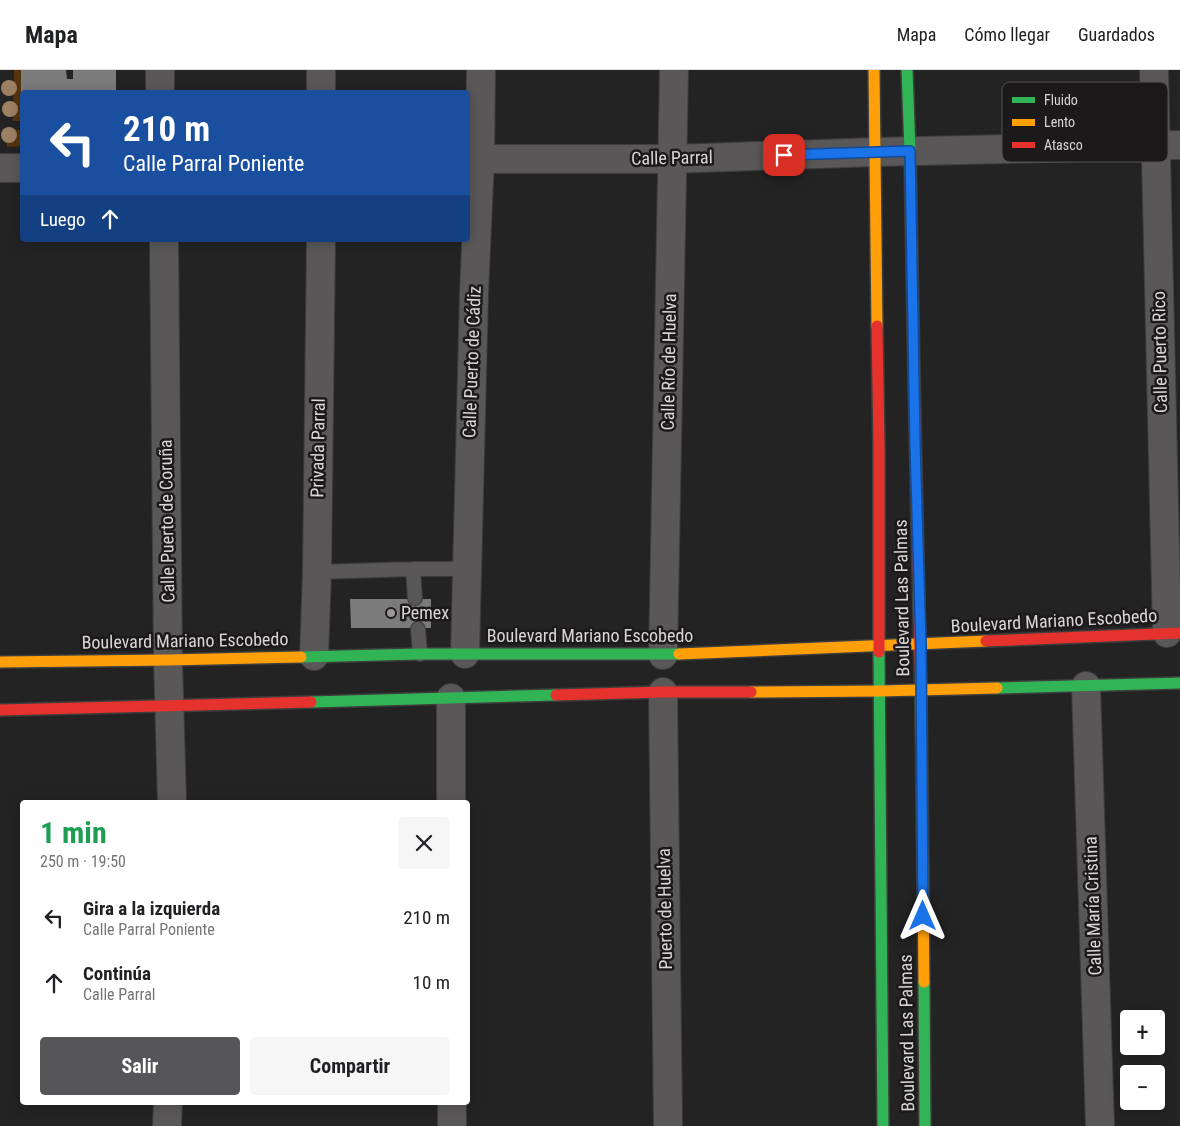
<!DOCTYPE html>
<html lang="es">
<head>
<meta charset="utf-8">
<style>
	:root { --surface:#fff; --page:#f6f6f6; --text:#202124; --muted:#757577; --line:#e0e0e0; --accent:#565658 }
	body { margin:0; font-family:"Roboto Condensed",sans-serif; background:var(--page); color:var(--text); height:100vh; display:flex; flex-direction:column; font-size:19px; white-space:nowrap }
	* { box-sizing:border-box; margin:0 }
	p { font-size:16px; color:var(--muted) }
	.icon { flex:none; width:28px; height:28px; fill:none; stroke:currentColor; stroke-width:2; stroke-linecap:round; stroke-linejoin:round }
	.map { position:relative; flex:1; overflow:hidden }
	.panel { position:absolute; left:20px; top:730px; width:450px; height:305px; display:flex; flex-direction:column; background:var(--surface); border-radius:5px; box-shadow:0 2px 12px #0003 }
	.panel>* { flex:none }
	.guide { position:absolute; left:20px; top:20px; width:450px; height:152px; border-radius:5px; box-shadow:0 2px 12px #0003; background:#1a4fa0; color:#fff; overflow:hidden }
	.buttons { position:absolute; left:1120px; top:940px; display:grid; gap:10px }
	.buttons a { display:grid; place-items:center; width:45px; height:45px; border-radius:5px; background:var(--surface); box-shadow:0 2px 12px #0003; font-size:25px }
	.pin { position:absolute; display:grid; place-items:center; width:42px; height:42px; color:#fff; margin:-21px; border-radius:10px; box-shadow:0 2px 8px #0006 }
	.me { position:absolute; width:55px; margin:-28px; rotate:0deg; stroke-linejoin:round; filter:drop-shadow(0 0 4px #0008) }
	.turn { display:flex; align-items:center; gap:18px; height:105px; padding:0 20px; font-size:22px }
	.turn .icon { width:65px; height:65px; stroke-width:2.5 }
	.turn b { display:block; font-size:35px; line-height:42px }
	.then { display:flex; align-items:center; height:48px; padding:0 20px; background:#0003; gap:10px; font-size:19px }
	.round { display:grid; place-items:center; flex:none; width:52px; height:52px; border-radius:5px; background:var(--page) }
	.head { display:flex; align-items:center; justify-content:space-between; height:85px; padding:0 20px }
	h1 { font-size:30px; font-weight:700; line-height:38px; color:#1e9e55 }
	.button { display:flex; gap:10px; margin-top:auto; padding:10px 20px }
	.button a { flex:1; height:58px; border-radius:5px; background:var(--accent); color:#fff; font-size:20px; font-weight:700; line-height:58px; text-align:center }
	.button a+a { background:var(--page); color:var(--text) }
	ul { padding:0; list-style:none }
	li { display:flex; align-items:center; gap:15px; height:65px; padding:0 20px }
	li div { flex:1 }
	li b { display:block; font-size:19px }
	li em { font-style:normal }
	header { display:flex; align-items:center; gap:30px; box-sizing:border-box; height:70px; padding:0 25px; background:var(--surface); border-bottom:1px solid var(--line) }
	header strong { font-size:24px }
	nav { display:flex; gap:28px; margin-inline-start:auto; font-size:18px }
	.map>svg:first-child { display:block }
	.green { fill:#55340d }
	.building { fill:#7c7b7c }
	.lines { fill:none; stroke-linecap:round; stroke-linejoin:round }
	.lane-casing { stroke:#3e3d3d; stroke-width:16 }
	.street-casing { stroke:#3e3d3d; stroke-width:30 }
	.fast-casing { stroke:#3e3d3d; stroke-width:14 }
	.slow-casing { stroke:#3e3d3d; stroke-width:14 }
	.jam-casing { stroke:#3e3d3d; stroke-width:14 }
	.lane { stroke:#595758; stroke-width:14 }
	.street { stroke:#595758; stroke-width:28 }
	.fast { stroke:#30b455; stroke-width:11 }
	.slow { stroke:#ff9f0a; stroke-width:11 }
	.jam { stroke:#e5322d; stroke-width:11 }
	.tree { fill:#9c8064 }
	.route-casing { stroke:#114b97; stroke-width:12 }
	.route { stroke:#1a73e8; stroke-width:9 }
	.poi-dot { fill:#999797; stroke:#1c191a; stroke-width:2 }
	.labels { text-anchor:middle; stroke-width:5; stroke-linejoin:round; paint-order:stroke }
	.street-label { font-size:18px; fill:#d8d6d6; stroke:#1c191a }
	.poi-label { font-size:18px; fill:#d8d6d6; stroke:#1c191a; text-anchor:start }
	.key { fill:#1c191a; stroke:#545252; stroke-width:1 }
	.key-label { font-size:14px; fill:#d8d6d6 }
</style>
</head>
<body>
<header>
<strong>Mapa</strong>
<nav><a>Mapa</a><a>Cómo llegar</a><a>Guardados</a></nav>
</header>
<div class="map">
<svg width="1180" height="1056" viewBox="0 0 1180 1056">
	<rect width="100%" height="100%" fill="#242323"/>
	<path class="green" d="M14 0H21V51H13Z
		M6 60H22V76L7 77Z"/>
	<path class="building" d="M21 0H66L67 9H73V0H116V22H21Z
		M350 529H431V558H351Z"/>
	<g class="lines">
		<g class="lane-casing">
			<path id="lane" d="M413 499 415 528
				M317 502 413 499H467
				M418 559 420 584"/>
		</g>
		<g class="street-casing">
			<path id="street" d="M160 0V22
				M321 0V22
				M1154 0 1167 563
				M468 89H673L876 82 1180 75
				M0 98H22
				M164 170 168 590 172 732
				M465 584 474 223 480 88 481 0
				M663 585 674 0
				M314 586 317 502 321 170
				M1086 616 1100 1056
				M663 622 668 1056
				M451 732V628
				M452 1032V1056
				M167 1056 168 1032"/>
		</g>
		<g class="fast-casing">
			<path id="fast" d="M907 0 910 81 914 307
				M879 582 883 1056
				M301 587 420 584H679
				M997 618 1180 613
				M311 632 556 625
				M924 912 925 1056"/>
		</g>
		<g class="slow-casing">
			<path id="slow" d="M874 0 877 256
				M679 584 986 571
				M0 592 168 590 301 587
				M751 622 879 621 997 618
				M921 628 924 912"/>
		</g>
		<g class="jam-casing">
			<path id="jam" d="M877 256 879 376V582
				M914 307 921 628
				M986 571 1180 563
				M556 625 663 622H751
				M0 640 311 632"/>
		</g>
		<use href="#lane" class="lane"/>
		<use href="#street" class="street"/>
		<use href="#fast" class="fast"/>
		<use href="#slow" class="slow"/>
		<use href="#jam" class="jam"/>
	</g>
	<g class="tree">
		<circle cx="9" cy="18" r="8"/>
		<circle cx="10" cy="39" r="8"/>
		<circle cx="9" cy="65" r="8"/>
	</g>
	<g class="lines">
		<g class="route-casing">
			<path id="route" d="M784 85 910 81 915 373 921 575 923 846"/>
		</g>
		<use href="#route" class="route"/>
	</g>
	<circle class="poi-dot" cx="391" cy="543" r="5"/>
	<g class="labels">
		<g class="street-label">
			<text transform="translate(672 88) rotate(-1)" y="6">Calle Parral</text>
			<text transform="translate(1160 282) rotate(-91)" y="6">Calle Puerto Rico</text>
			<text transform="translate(472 292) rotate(-88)" y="6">Calle Puerto de Cádiz</text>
			<text transform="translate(669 292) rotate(-89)" y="6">Calle Río de Huelva</text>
			<text transform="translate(318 378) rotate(-89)" y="6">Privada Parral</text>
			<text transform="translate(167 451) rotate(-91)" y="6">Calle Puerto de Coruña</text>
			<text transform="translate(902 528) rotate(-91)" y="6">Boulevard Las Palmas</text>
			<text transform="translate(1054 551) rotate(-3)" y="6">Boulevard Mariano Escobedo</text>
			<text x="590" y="572">Boulevard Mariano Escobedo</text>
			<text transform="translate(185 571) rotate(-1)" y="6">Boulevard Mariano Escobedo</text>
			<text transform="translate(1093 836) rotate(-92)" y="6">Calle María Cristina</text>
			<text transform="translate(665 839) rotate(-91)" y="6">Puerto de Huelva</text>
			<text transform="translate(907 963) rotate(-91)" y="6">Boulevard Las Palmas</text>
		</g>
		<g class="poi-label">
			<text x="401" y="549">Pemex</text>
		</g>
	</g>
	<rect x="1002" y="12" width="166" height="80" rx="8" class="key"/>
	<rect x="1012" y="27" width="23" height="6" fill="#30b455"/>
	<rect x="1012" y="49" width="23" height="7" fill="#ff9f0a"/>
	<rect x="1012" y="72" width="23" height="6" fill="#e5322d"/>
	<g class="key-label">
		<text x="1044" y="35">Fluido</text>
		<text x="1044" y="57">Lento</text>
		<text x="1044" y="80">Atasco</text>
	</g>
</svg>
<div class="buttons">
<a>+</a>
<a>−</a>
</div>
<div class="pin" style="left:784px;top:85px;background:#d93025"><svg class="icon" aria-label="arrive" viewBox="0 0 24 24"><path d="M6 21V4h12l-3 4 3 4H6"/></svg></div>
<svg class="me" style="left:923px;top:846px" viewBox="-20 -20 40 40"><path d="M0-17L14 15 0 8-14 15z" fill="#1a73e8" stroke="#fff" stroke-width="4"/></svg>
<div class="guide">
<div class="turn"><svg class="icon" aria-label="left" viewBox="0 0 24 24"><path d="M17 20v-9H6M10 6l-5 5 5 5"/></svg><div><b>210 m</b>Calle Parral Poniente</div></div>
<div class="then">Luego<svg class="icon" aria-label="ahead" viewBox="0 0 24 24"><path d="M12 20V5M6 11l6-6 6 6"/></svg></div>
</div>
<section class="panel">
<div class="head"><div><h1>1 min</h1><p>250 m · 19:50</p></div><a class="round"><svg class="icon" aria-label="close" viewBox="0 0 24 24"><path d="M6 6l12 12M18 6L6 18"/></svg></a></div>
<ul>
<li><svg class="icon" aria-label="left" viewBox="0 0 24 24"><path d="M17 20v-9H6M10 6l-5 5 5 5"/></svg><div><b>Gira a la izquierda</b><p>Calle Parral Poniente</p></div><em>210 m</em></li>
<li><svg class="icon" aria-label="ahead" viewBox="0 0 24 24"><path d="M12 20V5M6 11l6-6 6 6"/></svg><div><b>Continúa</b><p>Calle Parral</p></div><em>10 m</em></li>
</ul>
<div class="button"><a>Salir</a><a>Compartir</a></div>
</section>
</div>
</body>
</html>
